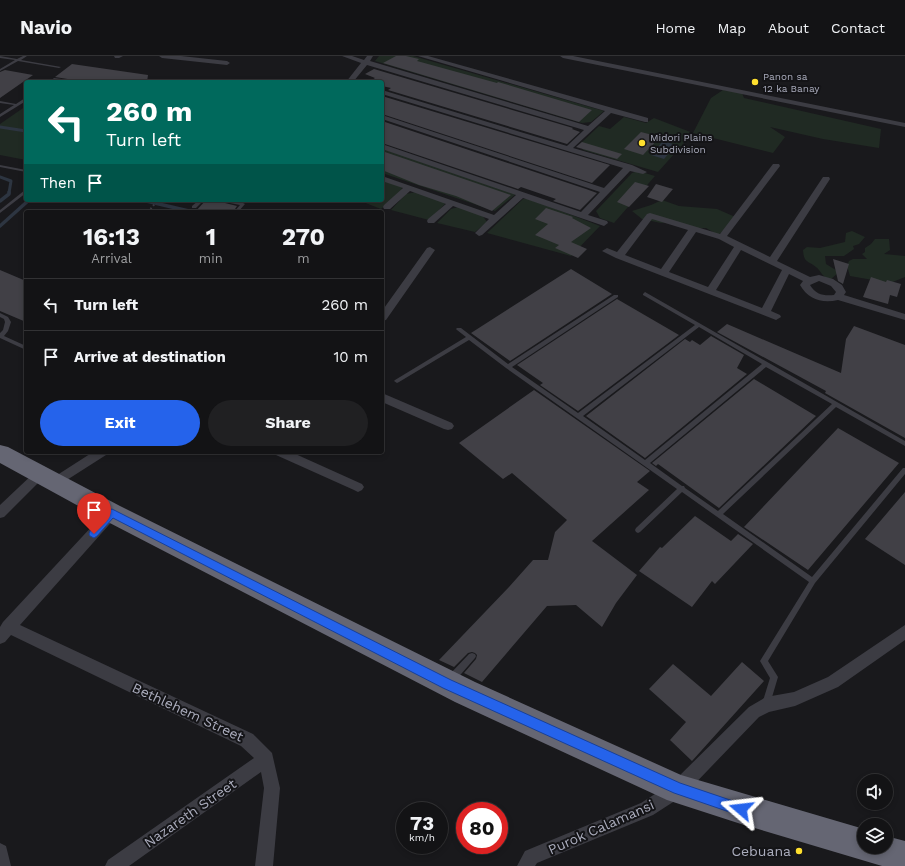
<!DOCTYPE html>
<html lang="en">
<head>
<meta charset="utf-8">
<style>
	:root { --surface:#131315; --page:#202022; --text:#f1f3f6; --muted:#9d9ea0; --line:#323234; --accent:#2563eb }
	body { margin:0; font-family:"Work Sans",sans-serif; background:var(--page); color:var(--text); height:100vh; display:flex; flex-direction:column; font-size:15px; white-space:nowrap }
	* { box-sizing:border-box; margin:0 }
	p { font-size:13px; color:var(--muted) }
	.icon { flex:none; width:22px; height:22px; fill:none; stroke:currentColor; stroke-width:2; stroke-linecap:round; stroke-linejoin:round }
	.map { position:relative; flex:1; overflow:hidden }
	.details { position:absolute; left:24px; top:154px; width:360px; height:244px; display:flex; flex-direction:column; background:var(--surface); border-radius:4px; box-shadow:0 2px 6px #0003,0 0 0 1px var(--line) }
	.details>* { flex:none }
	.hud { position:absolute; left:24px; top:24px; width:360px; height:122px; border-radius:4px; box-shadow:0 2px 6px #0003,0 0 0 1px var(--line); background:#00695c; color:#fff; overflow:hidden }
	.tools { position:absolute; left:857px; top:718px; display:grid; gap:8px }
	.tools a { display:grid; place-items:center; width:36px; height:36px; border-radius:50%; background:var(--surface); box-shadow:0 2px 6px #0003,0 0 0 1px var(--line); font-size:20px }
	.speed { position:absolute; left:396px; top:746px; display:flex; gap:8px; font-size:20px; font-weight:700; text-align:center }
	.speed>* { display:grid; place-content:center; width:52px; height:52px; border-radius:50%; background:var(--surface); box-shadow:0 2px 6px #0003,0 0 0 1px var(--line); line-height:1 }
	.speed small { font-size:10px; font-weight:400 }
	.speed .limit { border:6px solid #d22; background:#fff; color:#111 }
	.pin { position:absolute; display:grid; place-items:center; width:34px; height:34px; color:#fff; margin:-41px -17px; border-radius:50% 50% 50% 0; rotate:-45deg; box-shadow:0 0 4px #0007 }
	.pin .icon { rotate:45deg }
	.me { position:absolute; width:44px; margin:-22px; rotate:287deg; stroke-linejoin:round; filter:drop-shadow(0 0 3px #0008) }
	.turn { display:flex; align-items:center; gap:14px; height:84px; padding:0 16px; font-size:18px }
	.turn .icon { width:52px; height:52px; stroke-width:2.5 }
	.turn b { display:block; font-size:28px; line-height:34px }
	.then { display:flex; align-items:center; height:38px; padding:0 16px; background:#0003; gap:8px; font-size:15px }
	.eta { display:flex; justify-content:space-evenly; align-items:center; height:68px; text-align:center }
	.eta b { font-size:24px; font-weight:700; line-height:28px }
	.cta { display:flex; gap:8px; margin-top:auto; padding:8px 16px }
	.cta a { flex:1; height:46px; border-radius:24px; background:var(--accent); color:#fff; font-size:16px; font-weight:700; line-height:46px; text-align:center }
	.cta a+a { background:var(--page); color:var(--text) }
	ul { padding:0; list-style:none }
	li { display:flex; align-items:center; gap:12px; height:52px; padding:0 16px; border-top:1px solid var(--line) }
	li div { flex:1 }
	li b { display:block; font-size:15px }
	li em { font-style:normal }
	header { display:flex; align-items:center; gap:24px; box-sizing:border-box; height:56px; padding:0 20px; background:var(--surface); border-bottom:1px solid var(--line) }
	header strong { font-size:19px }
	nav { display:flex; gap:22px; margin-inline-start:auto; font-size:14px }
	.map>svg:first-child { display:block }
	.green { fill:#202a23 }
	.water { fill:#2d3541 }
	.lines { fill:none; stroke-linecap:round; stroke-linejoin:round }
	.stream-far1 { stroke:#2d3541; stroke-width:3 }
	.stream { stroke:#2d3541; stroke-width:3.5 }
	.building { fill:#414046 }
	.path { stroke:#3f4048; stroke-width:2; stroke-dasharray:1.5 2.5; stroke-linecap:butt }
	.lane { fill:#3c3c43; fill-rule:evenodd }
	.street { fill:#3c3c43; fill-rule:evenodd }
	.highway { fill:#656673; fill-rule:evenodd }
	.route { fill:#2563eb; stroke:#184099 }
	.poi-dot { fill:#ffdf2e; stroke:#141417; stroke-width:1.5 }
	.labels { text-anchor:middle; stroke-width:4; stroke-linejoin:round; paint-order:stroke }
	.far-poi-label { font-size:10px; fill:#aaacbc; stroke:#141417; text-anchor:start }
	.near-street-label { font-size:14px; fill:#aaacbc; stroke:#141417 }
	.near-poi-label { font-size:14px; fill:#aaacbc; stroke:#141417; text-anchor:end }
</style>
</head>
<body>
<header>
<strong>Navio</strong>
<nav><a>Home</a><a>Map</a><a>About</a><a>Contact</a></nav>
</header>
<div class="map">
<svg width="905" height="810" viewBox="0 0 905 810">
	<rect width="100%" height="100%" fill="#19191c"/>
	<path class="green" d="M379 0H413L604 55 591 66 582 67 375 5Z
		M723 34 742 37 744 42 881 73 879 92 823 83 770 71 785 81 773 97 693 77 658 116 583 94 580 88 599 70 610 73 624 61 646 67 654 62 693 77 711 42Z
		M26 50V104L0 99V68Z
		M382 92 516 138 495 155 382 117Z
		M638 115 655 120 614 167 600 162 596 155 632 117Z
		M382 124 402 131 401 135 381 153 358 144H382Z
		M416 136 443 145 445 148 429 164 391 154 406 138Z
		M523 143H530L600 170 571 200 487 177Z
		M662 144 679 150 717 153 740 163 718 179 706 172 687 173 673 166 661 167 642 163 632 155 651 149Z
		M458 151 482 159 487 166 475 176 437 167 451 153Z
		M852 175 865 181 859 188 853 190 854 193 844 200H825L826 208 839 216 830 224C822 221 821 215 816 211 807 204 804 207 803 194L807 191 820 192 845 186 846 177Z
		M875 183H889L890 194 884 198 905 200V221L890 227 850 220 847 210 849 205 853 203H867L862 198 865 196V192L871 188Z"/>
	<path class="water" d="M663 85 676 89 664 103 651 99Z"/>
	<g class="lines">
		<path class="stream-far1" d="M0 71 26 75
			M0 121 11 125 9 137"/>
		<path class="stream" d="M142 144 193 156
			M0 145 9 138V136
			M0 170 29 144"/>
	</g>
	<path class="building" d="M396 0H406L419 3 417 5 497 27 498 26 592 54 579 66 383 7Z
		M72 8 148 19 147 26H86L55 21Z
		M374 13 573 72 572 73 580 76 567 88 388 34 391 32 382 30V26H369L375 22 365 18Z
		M5 14 33 19 0 42V16Z
		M382 40 610 109 592 127 382 58Z
		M382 65 586 133 597 137 580 154 553 145 556 143 521 131 518 133 382 87Z
		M641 76 660 81 643 99 624 93Z
		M582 86 622 98 617 103 576 91Z
		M382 95 511 139 492 155 456 140 419 129 382 114Z
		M635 126 649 130 629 151 617 146Z
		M656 128 673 133 662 146 647 141Z
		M206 144 217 145 237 150 233 156H195Z
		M546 152 573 161 572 162 591 172 571 186 587 193 578 202 555 192 559 189 535 179 548 168 535 163Z
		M833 203 849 208 843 228 838 225Z
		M571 213 612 238 510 305 471 277Z
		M0 214 26 225V266L0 255Z
		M871 221 886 226 887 224 901 228 897 241 890 239 888 248 863 241Z
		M617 243 679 279 578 355 540 329 543 327 517 309Z
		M727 268 841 317 846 283 854 270 905 289V382L825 337 826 335 717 276Z
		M711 280 744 299 737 312 747 318 645 402 586 360 685 283 690 286 692 284 700 289Z
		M754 323 816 360 719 452 658 408 656 410 652 407Z
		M534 334 650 415 637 426 649 434 592 485 637 519 616 547 602 571 576 549 547 550 482 626 464 617 476 603 477 599 475 597 472 596 468 597 454 611 439 604 509 531 533 504H548L555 476 567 464 512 417 503 423 459 387Z
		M838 372 899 407 808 514 744 471Z
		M905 436V509L865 483Z
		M695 460 731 485 738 478 753 488 715 528 712 525 692 551 639 515 660 491 662 492Z
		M742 606 764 625 692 705 670 684 686 666 649 633 673 608 711 640Z"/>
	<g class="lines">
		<path class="path" d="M148 156 158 144"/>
		<path class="lane" d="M0 0 17 3 23 0H27L21 4 61 11 59 12 18 5 0 15V13L15 4 0 2Z
			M54 22 77 25 79 26H69L56 24 53 26H49Z
			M25 42H26V45L0 61V58L14 49 0 47V45L16 48Z
			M0 109 26 114V116L0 111Z
			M25 134H26V137L0 157V154Z
			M199 144H204L196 152H192V150Z
			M218 144H227L243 147 245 148 238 156H234L240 149 220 145Z
			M645 236 905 385V390L836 351 723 458 812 521 903 412H905V418L815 527 768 605 778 621 770 648 769 651 766 652 763 651 762 648 770 622 760 605 809 526 682 436 640 476 638 477 636 476 635 474 636 472 677 433 506 312 469 284 399 326 397 327 394 325 395 324 466 281 457 274 456 273 457 272H461L508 308 614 239H618V241L512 311 578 357 695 269 643 239V238ZM699 271 762 308 645 404 583 360ZM766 311 832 348 718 455 685 432 684 430H682L650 407Z
			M0 257 8 261 11 266 8 275 4 280 26 290V294L0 282V277L3 274 5 266 4 263 0 261Z
			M472 597 475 598 476 600 475 602 455 625 452 626 449 625 448 622 449 619 469 598Z"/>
		<path class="street" d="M114 0H123L119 2H115Z
			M159 0H181L227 5 230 7 227 9 162 2Z
			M342 0H352L364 4 367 0H373L370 5 588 70 605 55 418 0H428L648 62V66H645L611 57 573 92 632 109 647 116 643 118 630 115 588 159 607 165 608 167 604 170 523 142 482 179 479 180 475 177 489 163 453 150 434 167H428L427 165 428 163 446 148 410 135 390 153H384L383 151 384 149 403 132 382 125V120L494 159 516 139 382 93V88L581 156 600 136 382 63V59L604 132 623 112 382 38V34L567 90 584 74 367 9 353 26H346L361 7Z
			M560 0H573L905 67V71L563 2Z
			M773 108H779L780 110 727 180 770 201 823 121H829L830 123 777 205 810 221 819 219 833 223 842 229 846 236 844 239 905 258V264L838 244C822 248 808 243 800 229L803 225 789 218 771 255 780 259 781 261 776 264 616 202 602 195 607 192 617 196 647 158 650 157 720 178ZM652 163 688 174 661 213 625 199ZM696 176 719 183 734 191 708 231 669 216ZM741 194 782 214 762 252 716 234ZM819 225 831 230 836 236 834 239C824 240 816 239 810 229Z
			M430 191 435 194 386 264 382 265V255L427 192Z
			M382 337 452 367 454 370 452 373 448 374 444 373 382 346Z
			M93 396H108L106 399 59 429 55 431 51 429 49 426 51 423Z
			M274 396H291L362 428 364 431 362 434 358 436 354 434 276 399Z
			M40 413 44 415 46 418 44 421 4 461 0 462V449L36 415Z
			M112 452 116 453 118 457 116 461 20 569 253 678 272 697 280 732 273 810H255L264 732 261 716 129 810H105L108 804 254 702 241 690 11 579 5 586 0 588V571L3 566 108 453Z
			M905 569V584L838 631 795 650 769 656 759 661 684 739 653 759 537 807 535 810H517L525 795 641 747 672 727 749 651 766 641 794 636 828 621Z
			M0 787 6 790 11 810H0Z"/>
		<path class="highway" d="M0 389 8 391 120 450 475 626 681 719 864 773V791H886V780L905 785V810H882L741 768 667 744 455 646 104 464 0 407Z"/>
	</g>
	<path class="route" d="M112 453 451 624 680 727 745 749 747 753 745 758 741 760 674 737 443 632 113 462 97 480 94 482 90 480 89 478 90 475 109 454Z"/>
	<g class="poi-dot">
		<circle cx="755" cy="26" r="4"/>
		<circle cx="642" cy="87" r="4"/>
		<circle cx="799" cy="795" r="4"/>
	</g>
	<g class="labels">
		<g class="far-poi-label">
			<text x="763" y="24">Panon sa<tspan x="763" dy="12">12 ka Banay</tspan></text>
			<text x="650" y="85">Midori Plains<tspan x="650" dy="12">Subdivision</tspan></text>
		</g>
		<g class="near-street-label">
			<text transform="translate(188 656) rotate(25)" y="5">Bethlehem Street</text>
			<text transform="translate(190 757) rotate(-35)" y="5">Nazareth Street</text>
			<text transform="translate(601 771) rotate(-24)" y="5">Purok Calamansi</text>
		</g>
		<g class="near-poi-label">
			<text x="791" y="800">Cebuana</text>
		</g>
	</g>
</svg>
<div class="tools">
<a><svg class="icon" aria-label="sound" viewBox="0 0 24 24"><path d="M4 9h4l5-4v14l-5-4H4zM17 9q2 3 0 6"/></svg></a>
<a><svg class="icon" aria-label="layers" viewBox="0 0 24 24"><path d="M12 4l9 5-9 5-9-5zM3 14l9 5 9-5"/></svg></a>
</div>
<div class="speed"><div>73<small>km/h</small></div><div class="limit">80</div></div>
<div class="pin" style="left:94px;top:478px;background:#d93025"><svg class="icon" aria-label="arrive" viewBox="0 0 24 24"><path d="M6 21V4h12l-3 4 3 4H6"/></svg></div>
<svg class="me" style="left:741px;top:753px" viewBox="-20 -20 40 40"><path d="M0-17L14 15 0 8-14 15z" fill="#2563eb" stroke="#fff" stroke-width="4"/></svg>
<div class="hud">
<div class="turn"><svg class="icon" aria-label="left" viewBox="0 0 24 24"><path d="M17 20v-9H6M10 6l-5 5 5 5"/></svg><div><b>260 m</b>Turn left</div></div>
<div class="then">Then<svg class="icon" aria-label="arrive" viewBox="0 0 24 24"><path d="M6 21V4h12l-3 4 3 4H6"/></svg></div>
</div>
<section class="details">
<div class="eta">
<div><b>16:13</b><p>Arrival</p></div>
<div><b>1</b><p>min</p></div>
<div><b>270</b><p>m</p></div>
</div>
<ul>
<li><svg class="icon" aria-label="left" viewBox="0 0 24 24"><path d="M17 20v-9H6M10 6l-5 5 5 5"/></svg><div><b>Turn left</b></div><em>260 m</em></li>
<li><svg class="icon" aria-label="arrive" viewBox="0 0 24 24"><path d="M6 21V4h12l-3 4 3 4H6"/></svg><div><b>Arrive at destination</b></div><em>10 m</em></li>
</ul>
<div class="cta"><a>Exit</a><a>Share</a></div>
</section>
</div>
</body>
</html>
